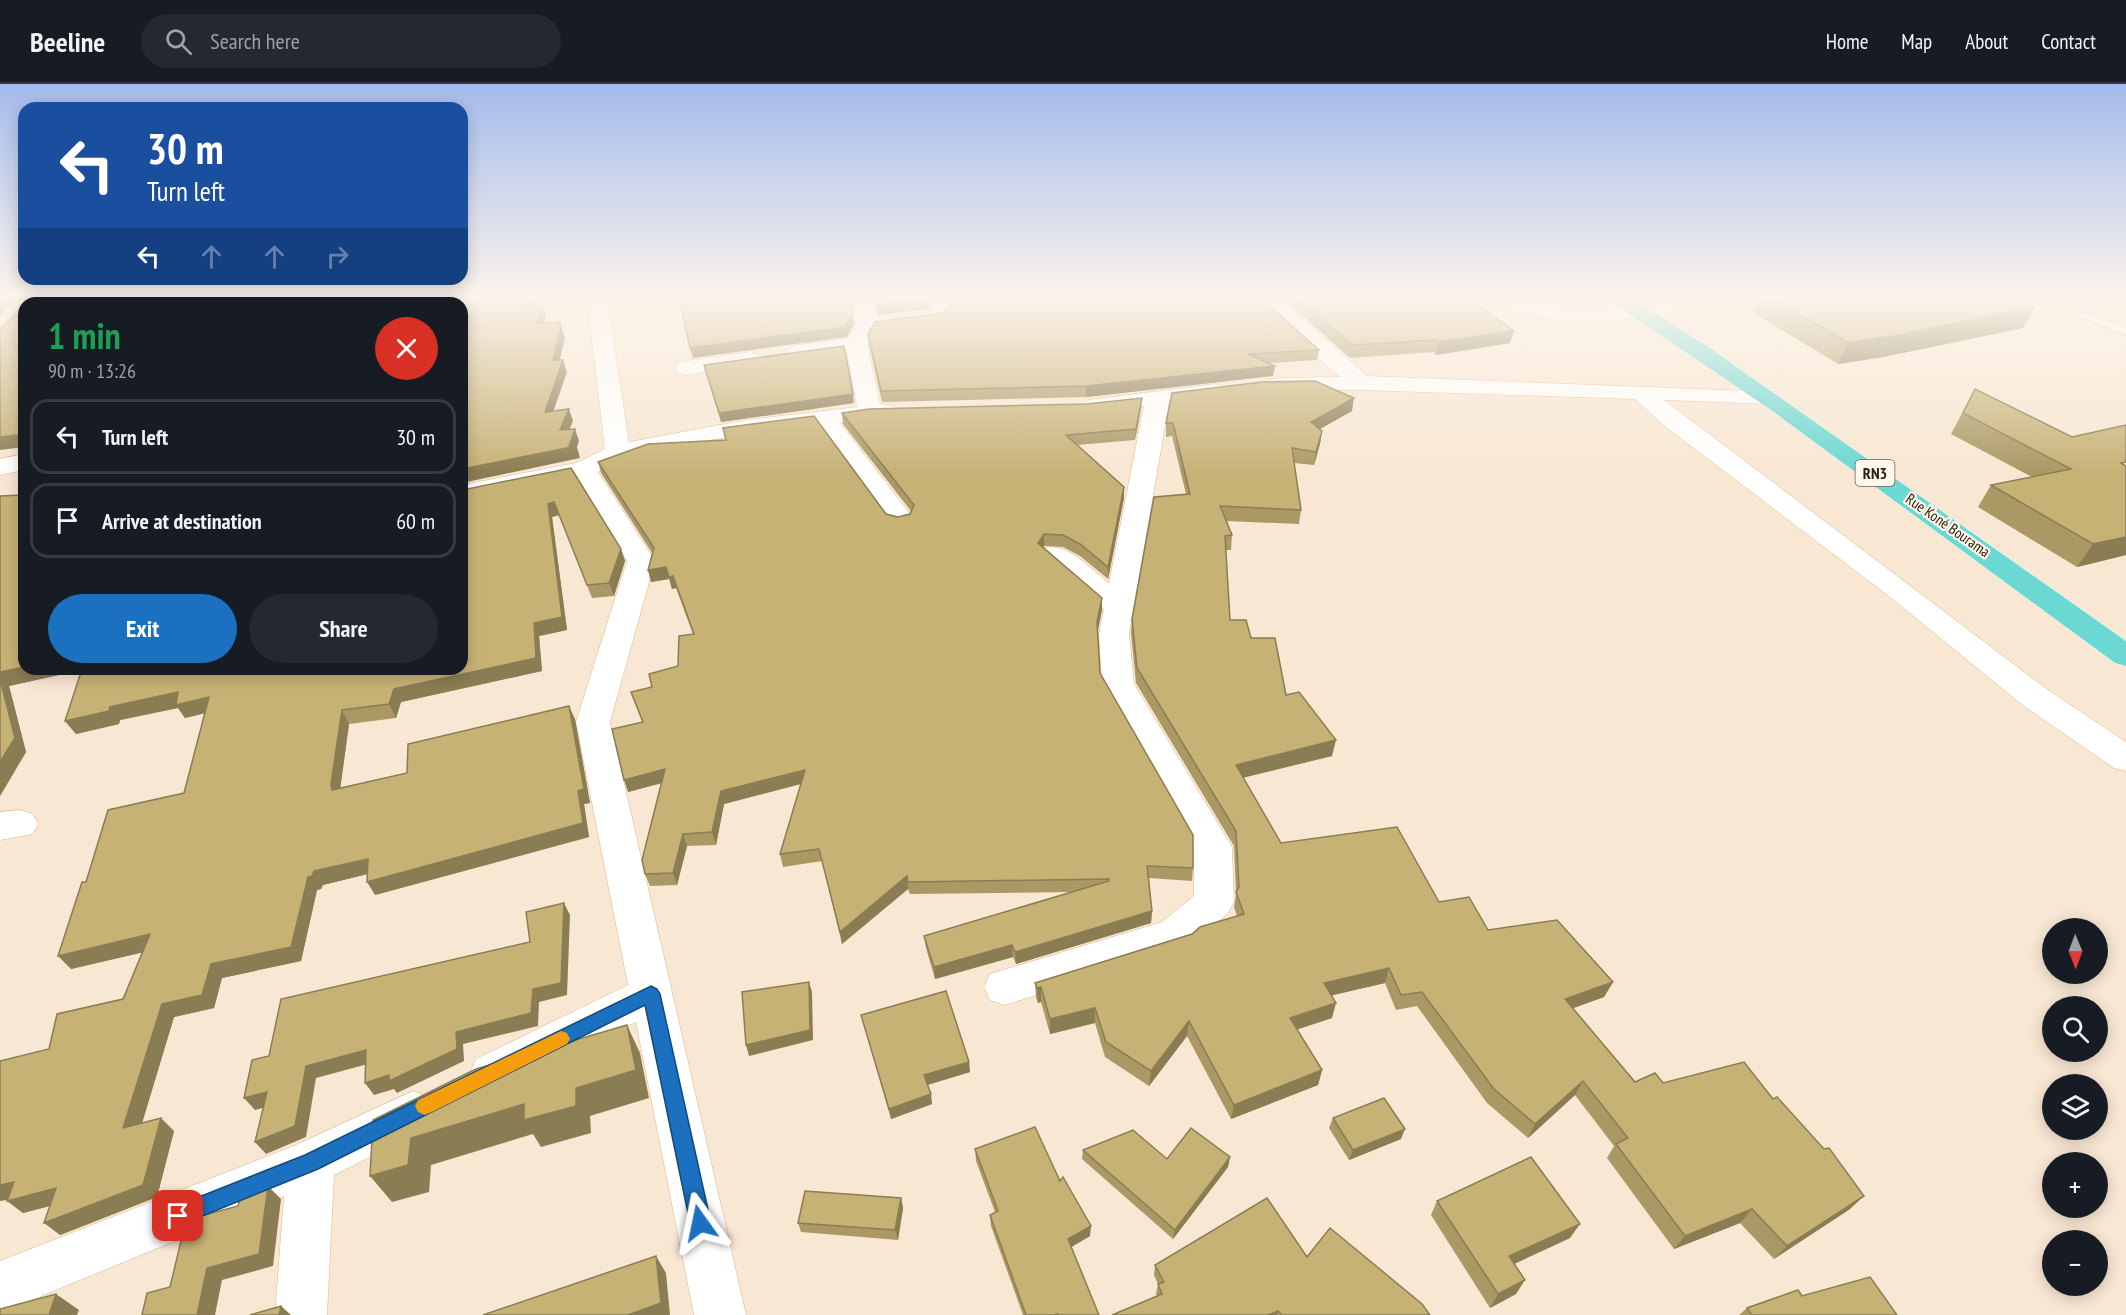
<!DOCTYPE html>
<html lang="en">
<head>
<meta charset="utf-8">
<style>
	body { margin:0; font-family:"PT Sans Narrow",sans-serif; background:#242831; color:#f1f3f6; height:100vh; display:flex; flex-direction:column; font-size:22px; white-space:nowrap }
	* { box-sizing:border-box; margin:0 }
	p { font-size:20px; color:#9ea1a6 }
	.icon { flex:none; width:33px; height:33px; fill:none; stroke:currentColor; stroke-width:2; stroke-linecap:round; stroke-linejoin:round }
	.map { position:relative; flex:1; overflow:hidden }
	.panel { position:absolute; left:18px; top:213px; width:450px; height:378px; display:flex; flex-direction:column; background:#171b24; border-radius:18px; box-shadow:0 3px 15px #0003 }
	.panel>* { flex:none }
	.banner { position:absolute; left:18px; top:18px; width:450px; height:183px; border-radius:18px; box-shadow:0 3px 15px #0003; background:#1a4fa0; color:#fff; overflow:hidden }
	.needle { width:39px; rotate:179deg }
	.fabs { position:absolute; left:2042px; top:834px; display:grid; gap:12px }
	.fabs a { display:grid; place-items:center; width:66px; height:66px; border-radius:50%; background:#171b24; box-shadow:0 3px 15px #0003; font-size:30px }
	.pin { position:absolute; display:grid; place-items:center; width:51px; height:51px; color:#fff; margin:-26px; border-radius:12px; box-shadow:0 3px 9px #0006 }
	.me { position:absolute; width:66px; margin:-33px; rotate:348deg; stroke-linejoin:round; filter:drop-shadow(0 0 4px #0008) }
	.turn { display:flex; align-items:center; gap:21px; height:126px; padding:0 30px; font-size:27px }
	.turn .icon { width:78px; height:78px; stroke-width:2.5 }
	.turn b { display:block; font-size:42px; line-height:51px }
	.lanes { display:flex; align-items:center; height:57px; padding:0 30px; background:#0003; justify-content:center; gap:30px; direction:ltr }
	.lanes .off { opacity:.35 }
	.round { display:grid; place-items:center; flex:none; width:63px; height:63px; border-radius:32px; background:#242831 }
	.head { display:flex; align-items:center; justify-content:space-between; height:102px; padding:0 30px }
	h1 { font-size:36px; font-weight:700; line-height:45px; color:#1e9e55 }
	.cta { display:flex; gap:12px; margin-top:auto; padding:12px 30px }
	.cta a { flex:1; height:69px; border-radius:36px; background:#1b71bf; color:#fff; font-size:24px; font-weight:700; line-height:69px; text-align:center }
	.cta a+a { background:#242831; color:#f1f3f6 }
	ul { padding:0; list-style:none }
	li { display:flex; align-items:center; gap:18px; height:75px; margin:0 12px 9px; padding:0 18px; border:3px solid #363941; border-radius:18px }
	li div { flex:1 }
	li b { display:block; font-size:22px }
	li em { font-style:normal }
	header { display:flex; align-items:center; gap:36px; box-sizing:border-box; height:84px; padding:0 30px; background:#171b24; border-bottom:2px solid #363941 }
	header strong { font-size:28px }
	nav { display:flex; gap:33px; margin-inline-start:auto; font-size:21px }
	.search { width:420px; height:54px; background:#242831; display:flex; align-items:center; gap:15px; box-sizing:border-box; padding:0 21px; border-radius:33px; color:#9ea1a6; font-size:22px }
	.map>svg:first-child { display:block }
</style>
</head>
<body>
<header>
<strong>Beeline</strong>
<div class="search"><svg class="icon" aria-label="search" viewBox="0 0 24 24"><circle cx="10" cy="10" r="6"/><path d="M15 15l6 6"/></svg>Search here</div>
<nav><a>Home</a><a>Map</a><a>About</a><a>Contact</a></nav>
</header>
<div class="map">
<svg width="2126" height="1231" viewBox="0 0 2126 1231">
	<rect width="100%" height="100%" fill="#f8e7d3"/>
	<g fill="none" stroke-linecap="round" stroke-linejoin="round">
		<defs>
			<path id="service" d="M2035 215H2050L2126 244V251Z"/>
			<g id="minor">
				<path d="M417 215H477L474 219 462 222V219H415Z"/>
				<path d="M587 215H607L629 358 746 336 857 323 847 268 798 275 790 273 787 268 790 263 798 261 848 255 856 240 853 215H873L878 240 867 260 880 320 894 322 898 327 894 332 840 339 913 434 909 440 899 442 889 440 817 342C750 350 658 358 598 388L655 477 610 638 746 1231H694L636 938 492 1009 476 1003 470 989 476 975 628 901 576 638 627 477 576 394 462 417V401L576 379 605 365Z"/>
				<path d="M928 215H948L953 226C951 230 948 235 944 237 935 242 900 245 891 242L887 238 891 234 930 228 932 225Z"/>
				<path d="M1260 215H1280L1367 292 1775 308 1779 313 1775 318 1767 320 1664 316 2048 606 2126 658V687L2114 684 2024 622 1885 509 1662 340 1635 315 1361 306H1270L1266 301 1270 296 1278 294 1340 293 1262 223Z"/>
				<path d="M1671 215H1715L1705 221 1639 234 1632 232 1629 228 1632 224Z"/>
				<path d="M750 268 758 270 761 275 758 280 686 291 678 289 675 284 678 279 686 277Z"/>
				<path d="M1215 300 1223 302 1227 307 1223 312 1169 319 1129 550 1134 600 1232 763 1234 818 1228 829 1189 863 1005 921 990 916 984 903 990 890 1162 838 1194 812V763L1102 600 1099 550 1104 525 1040 470 1044 464C1069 458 1090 485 1109 499L1144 322 1096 328 1088 326 1084 321 1088 316Z"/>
				<path d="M24 370V386L0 391V375Z"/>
				<path d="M20 726 33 730 38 740 33 750 0 756V728Z"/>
				<path d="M413 1007 429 1013 436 1028 429 1043 334 1091 327 1231H275L284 1112 0 1229V1177L296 1061Z"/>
			</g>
			<path id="tertiary" d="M1494 215H1524L1571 225 1639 222 1646 224 1649 228 1646 232 1639 234C1610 237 1512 241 1494 215Z"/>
			<path id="trunk" d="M1607 215H1632L1707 262 2126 557V582L2115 579 1771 326Z"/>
		</defs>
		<use href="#service" stroke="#e0b584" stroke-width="2"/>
		<use href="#minor" stroke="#e0b584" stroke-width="1"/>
		<use href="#tertiary" stroke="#e0b584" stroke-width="1"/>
		<use href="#trunk" stroke="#fff" stroke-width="1"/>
		<use href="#service" fill="#fff" fill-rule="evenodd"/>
		<use href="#minor" fill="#fff" fill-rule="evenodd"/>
		<use href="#tertiary" fill="#fff" fill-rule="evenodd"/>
		<use href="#trunk" fill="#6cd8d3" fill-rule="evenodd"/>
	</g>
	<g fill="#ab9965">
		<path d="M951 215H1262L1319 266 1317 276 1268 279 1273 292 1086 313 882 318 869 260 868 250 943 229 952 220Z"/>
		<path d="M1284 215H1469L1510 259 1436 271 1434 268 1350 274Z"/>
		<path d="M1757 215H2016L2023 244 1883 273 1838 280 1752 228Z"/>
		<path d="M704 281 854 319 721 338Z"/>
		<path d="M1975 305 2072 353 2126 471 2077 483 1978 423 1991 401 2032 393 1951 350Z"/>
		<path d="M1141 325 1135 356 1077 361 1124 414 1108 495 1080 472 1063 463 1044 462 1043 463 1102 514V526L1098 546 1100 589 1193 784 1192 797 1149 794 1152 827 1151 839 1016 880 1013 873 935 895 926 864 924 852 1073 808 910 810 908 805 842 860 822 777 783 783 780 770 801 700 724 720 716 761 687 762 677 801 650 802 645 790 662 699 628 708 642 638 631 608 652 603 678 582 693 550 676 504 672 505 669 495 651 498 648 486 652 469 601 389 598 378 725 356 886 430 898 433 910 430 911 427 843 340 842 329Z"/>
		<path d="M1352 327 1320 345 1322 347 1320 360 1314 381 1294 379 1301 426 1299 440 1226 437 1232 451 1231 466H1226L1230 536 1251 554 1286 611 1332 672 1243 693 1281 759 1439 818 1488 846 1613 898 1604 913 1573 924 1635 998 1663 999 1850 1125 1774 1175 1740 1139 1674 1165 1607 1074 1614 1062 1575 1011 1528 1054 1487 1019 1417 922 1396 926 1385 899 1332 911V934L1297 945 1322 986 1318 1001 1231 1035 1187 952 1149 1002 1105 973 1095 939 1050 950 1041 918 1038 919 1036 914 1035 899 1192 850 1237 832 1234 823 1236 810 1234 762 1136 599 1131 550 1132 535 1186 410 1172 352 1166 353V339Z"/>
		<path d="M571 384 621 465 625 477 614 512 592 514 559 431 552 433 567 546 539 552 542 587 401 618 396 634 349 640 340 704 407 689 575 635 590 719 584 720 589 753 375 811 367 790 323 801 321 805 317 806 301 877 222 894 214 924 174 933 142 1039 174 1047 157 1113 60 1151 50 1122 23 1129 7 1116 0 1117 49 965 123 915 143 868 71 885 86 798 184 709 205 629 185 634 178 624 120 636 119 640 76 650 65 637 81 586 9 602 26 668 0 712V412L24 585H462Z"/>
		<path d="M861 931 969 978 970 988 928 1001 932 1020 891 1035 864 941Z"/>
		<path d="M1333 1034 1401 1055 1349 1076 1329 1044Z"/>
		<path d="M975 1065 1060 1097 1090 1152 1071 1163 1099 1231H1023L991 1142 990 1131 995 1128 976 1077Z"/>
		<path d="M1083 1066 1167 1075 1230 1073 1228 1083 1173 1155 1082 1075Z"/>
		<path d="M901 1114 903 1124 898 1156 801 1148 798 1139Z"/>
		<path d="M1437 1117 1570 1154 1514 1180 1516 1210 1490 1224 1431 1131Z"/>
		<path d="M1307 1173 1430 1231H1112L1157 1212 1156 1210 1158 1200 1154 1191 1155 1181Z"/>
		<path d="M1802 1212 1897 1231H1739L1747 1224Z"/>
	</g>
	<g fill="#8b7d53">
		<path d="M0 215H19L15 216 0 232Z"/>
		<path d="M347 215H368L358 217 356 219H345Z"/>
		<path d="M529 215H537L530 234 526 223Z"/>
		<path d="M928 215 929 225 878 231 877 221Z"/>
		<path d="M543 222 546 233 540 251 536 240Z"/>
		<path d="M2035 223 2023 244 1883 273 1838 280 1848 259Z"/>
		<path d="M852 230 854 240 847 253 693 274 690 264Z"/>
		<path d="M560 238 565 254 557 288 553 276Z"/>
		<path d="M1514 247 1510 259 1436 271 1439 258Z"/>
		<path d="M563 276 567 288 549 340 545 328Z"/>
		<path d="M1275 282 1273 292 1086 313V302Z"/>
		<path d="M853 310 854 319 721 338 719 329Z"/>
		<path d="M1142 314 1141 325 1135 356 1136 345Z"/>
		<path d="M1354 314 1352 327 1309 351 1311 338Z"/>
		<path d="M569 325 573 337 564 358 560 346Z"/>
		<path d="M575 345 579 357 577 363 580 374 462 399V385L569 363Z"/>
		<path d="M1322 347 1320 360 1314 381 1316 368Z"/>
		<path d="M24 350V363L0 366V353Z"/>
		<path d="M1124 403V414L1108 495V483Z"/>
		<path d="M554 418 559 431 552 433 567 546 539 552 542 587 401 618 396 634 389 620 394 605 534 539 548 420Z"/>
		<path d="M1044 450V462L1038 470V459Z"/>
		<path d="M2126 453V471L2077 483 2093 460Z"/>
		<path d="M621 465 625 477 614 512 609 499Z"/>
		<path d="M666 483 669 495 651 498 648 486Z"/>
		<path d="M673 492 676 504 672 505 669 493Z"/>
		<path d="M1102 514V526L1097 550V538Z"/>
		<path d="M24 583V585H86L9 602 26 668 0 712V588Z"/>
		<path d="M178 608 209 613 218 626 185 634 178 624 120 636 119 640 76 650 65 637 110 623Z"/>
		<path d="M569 622 575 635 590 719 584 720 589 753 375 811 367 798 578 707Z"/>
		<path d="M342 626 349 640 339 714 332 706 331 700Z"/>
		<path d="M1336 656 1332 672 1234 696 1236 681Z"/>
		<path d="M665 685 669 697 628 708 624 696Z"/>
		<path d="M805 686 808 698 724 720 716 761 712 748 721 707Z"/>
		<path d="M683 750 687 762 677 801 673 789Z"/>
		<path d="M368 775 376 788 323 801 321 805 317 806 301 877 222 894 214 924 174 933 137 1056 123 1044 162 920 211 880 314 787Z"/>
		<path d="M907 792 908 805 842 860 840 848Z"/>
		<path d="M564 819 570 831 567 911 539 918 538 942 463 960 464 977 397 1009 394 1005 374 1011 365 999 389 991 456 948 533 905Z"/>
		<path d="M1152 827 1151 839 1016 880 1015 868Z"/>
		<path d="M150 850 162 864 71 885 58 872Z"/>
		<path d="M1012 861 1013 873 935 895 934 883Z"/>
		<path d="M1389 884 1385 899 1321 914 1324 899Z"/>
		<path d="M809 898 812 908 813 956 749 972 746 961Z"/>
		<path d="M1613 898 1604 913 1557 930 1565 915Z"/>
		<path d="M1041 903V918L1038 919 1037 904Z"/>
		<path d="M1336 919 1332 934 1287 949 1290 934Z"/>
		<path d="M1095 924V939L1050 950V935Z"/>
		<path d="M1189 937 1187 952 1149 1002 1151 987Z"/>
		<path d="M627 941 640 969 649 1014 590 1032 591 1049 541 1063 533 1050 431 1081 429 1108 392 1118 370 1092 411 1054 576 1004Z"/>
		<path d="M366 966 375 978 316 994 306 1053 266 1070 255 1058 306 982Z"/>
		<path d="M969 978 970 988 926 1001 924 991Z"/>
		<path d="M1322 986 1318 1001 1231 1035 1234 1021Z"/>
		<path d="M1583 997 1575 1011 1528 1054 1535 1040Z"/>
		<path d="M267 1008 278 1020 255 1026 244 1014Z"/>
		<path d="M931 1010 932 1020 891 1035 889 1025Z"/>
		<path d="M161 1034 174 1047 157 1113 60 1151 44 1139Z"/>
		<path d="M1405 1045 1401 1055 1349 1076 1353 1066Z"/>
		<path d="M1230 1073 1228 1083 1173 1155 1175 1146Z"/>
		<path d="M14 1098 30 1110 0 1117V1101Z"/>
		<path d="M268 1102 281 1115 273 1182 222 1196 215 1231H197L207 1184Z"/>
		<path d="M56 1104 72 1116 23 1129 7 1117Z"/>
		<path d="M1864 1112 1850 1125 1774 1175 1787 1162Z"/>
		<path d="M901 1114 903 1124 898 1156 895 1146Z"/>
		<path d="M1752 1125 1740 1139 1674 1165 1685 1152Z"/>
		<path d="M1580 1140 1570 1154 1501 1186 1509 1172Z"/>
		<path d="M1091 1142 1090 1152 1068 1165V1155Z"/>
		<path d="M656 1172 666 1189 670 1231H628Z"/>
		<path d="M1525 1196 1516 1210 1490 1224 1498 1210Z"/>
		<path d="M56 1210 79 1226 77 1231H49Z"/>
		<path d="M281 1222 291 1231H279Z"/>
		<path d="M1278 1227 1277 1231H1268Z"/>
	</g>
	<g fill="#c7b276" stroke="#8b7d53" stroke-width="1.5">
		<path d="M19 215H347L345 219H252L251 218 250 219H24V350L0 353V244L3 243 19 225Z"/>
		<path d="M477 215H529L526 223 543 222 536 240 560 238 558 243H561L553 276H563L545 328 569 325 560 346 575 345 569 363 577 362 462 385V231Z"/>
		<path d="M679 215H851L852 230 845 243 690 264Z"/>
		<path d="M876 215H925L877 221Z"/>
		<path d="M953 215H1262L1319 266 1248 270 1275 282 1086 302 881 307 868 250 875 238 943 229 954 218Z"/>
		<path d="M1299 215H1469L1514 247 1439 258 1437 256 1352 261Z"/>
		<path d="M1773 215H2016L2035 223 1893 252 1848 259Z"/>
		<path d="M844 262 853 310 719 329 704 281Z"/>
		<path d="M1315 297 1354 314 1311 338 1322 347 1316 368 1292 364 1301 426 1220 422 1232 451 1225 452 1230 536H1246L1251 554H1275L1286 611 1299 608 1336 656 1236 681 1281 759 1397 743 1439 818 1469 813 1488 846 1557 836 1613 898 1565 915 1635 998 1655 989 1663 999 1744 978 1773 1015 1777 1013 1824 1065 1829 1064 1864 1112 1787 1162 1752 1125 1685 1152 1616 1060 1628 1054 1583 997 1535 1040 1494 1005 1422 908 1401 911 1389 884 1324 899 1336 919 1290 934 1322 986 1234 1021 1189 937 1151 987 1106 958 1095 924 1050 935 1041 903 1037 904 1035 899 1192 850 1200 843 1244 830 1236 808 1239 803 1236 747 1137 584 1132 535 1154 413 1190 410 1173 339H1166L1172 309 1262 298Z"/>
		<path d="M1975 305 2072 353 2126 341V378L2121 379 2126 382V453L2093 460 1991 401 2071 385 1963 329Z"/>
		<path d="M1142 314 1136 345 1066 351 1124 403 1108 483 1080 460 1063 451 1044 450 1038 459 1102 514 1097 538 1100 589 1193 751V784L1147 782 1152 827 1015 868 1012 861 934 883 924 852 1109 797V795L908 798 907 792 840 848 819 765 780 770 805 686 721 707 712 748 683 750 673 789 645 790 642 776 665 685 624 696 612 645 643 638 631 608 652 603 649 590 678 582 679 552 694 550 673 492 669 493 666 483 648 486 654 464 598 378 648 360 726 356 723 344 814 332 886 430 898 433 910 430 914 421 842 329 869 325 1086 320Z"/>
		<path d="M571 384 621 465 609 499 587 501 554 418 548 420 562 533 534 539 536 574 394 605 389 620 342 626 331 700 332 706 407 689 408 660 569 622 584 705 578 707 583 739 367 798 368 775 314 787 312 792 308 793 291 863 211 880 202 911 162 920 123 1044 161 1034 143 1101 44 1139 56 1104 7 1117 14 1098 0 1101V977L49 965 57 930 123 915 150 850 58 872 82 798H86L108 726 184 709 209 613 176 621 178 608 110 623 109 627 65 637 82 585H462V406Z"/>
		<path d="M24 403V583L0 588V412L22 411Z"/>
		<path d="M0 595 15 654 0 678Z"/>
		<path d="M564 819 561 899 533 905 531 929 456 948 457 965 389 997V991L365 999 366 966 306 982 295 1042 255 1058 267 1008 244 1014 252 976 269 972 281 915 530 858 526 828Z"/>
		<path d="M809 898 810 946 746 961 742 908Z"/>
		<path d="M946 907 969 978 924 991 931 1010 889 1025 861 931Z"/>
		<path d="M627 941 636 986 576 1004V1022L524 1036V1020L411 1054 408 1081 370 1092 373 1036 476 985Z"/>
		<path d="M1384 1014 1405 1045 1353 1066 1333 1034Z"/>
		<path d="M1035 1043 1060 1097 1063 1093 1091 1142 1068 1155 1099 1231H1058V1230L1054 1231H1026L990 1131 998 1127 975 1065Z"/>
		<path d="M1191 1044 1230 1073 1175 1146 1083 1066 1133 1046 1167 1075Z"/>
		<path d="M1531 1073 1580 1140 1509 1172 1525 1196 1498 1210 1437 1117Z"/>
		<path d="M268 1102 259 1170 207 1184 197 1231H142L147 1209 170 1203 186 1136 238 1122 240 1114Z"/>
		<path d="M805 1107 901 1114 895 1146 798 1139Z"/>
		<path d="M1267 1114 1307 1173 1330 1144 1422 1220 1430 1231H1282L1278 1227 1268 1231H1112L1162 1210 1158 1200 1164 1198 1155 1181Z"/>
		<path d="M656 1172 661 1219 628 1231H483Z"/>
		<path d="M1870 1193 1897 1231H1752L1747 1224 1798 1206 1802 1212Z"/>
		<path d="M56 1210 49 1231H0V1225Z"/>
		<path d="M281 1222 279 1231H250Z"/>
	</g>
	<linearGradient id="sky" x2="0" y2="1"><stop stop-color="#a4bbec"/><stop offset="0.55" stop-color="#fcf4eb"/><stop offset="1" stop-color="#fcf4eb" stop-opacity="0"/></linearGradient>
	<rect width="2126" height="388" fill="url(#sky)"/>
	<path fill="#1b71bf" stroke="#12497c" stroke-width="1.5" d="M651 902 657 905 660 910 711 1139 708 1146 700 1149 693 1146 690 1139 645 921 318 1085 178 1142 171 1139 168 1132 171 1124 305 1071Z"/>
	<path fill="#f59e0b" d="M561 947 567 949 570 955 567 960 432 1028 425 1031 418 1028 415 1022 418 1016Z"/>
	<g text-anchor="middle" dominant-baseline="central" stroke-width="4.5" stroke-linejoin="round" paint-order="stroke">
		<g font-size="15" fill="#30200b" stroke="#fff6ec">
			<text transform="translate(1948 441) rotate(35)">Rue Koné Bourama</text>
		</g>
		<rect fill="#fff6ec" stroke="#6e604e" stroke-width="1.5" x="1855.5" y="376" width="39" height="26" rx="4.5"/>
		<g font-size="16" font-weight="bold" fill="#30200b">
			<text x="1875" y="389">RN3</text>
		</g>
	</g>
</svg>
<div class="fabs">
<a><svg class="needle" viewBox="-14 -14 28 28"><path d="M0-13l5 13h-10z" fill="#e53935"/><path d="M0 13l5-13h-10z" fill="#9ea1a6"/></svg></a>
<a><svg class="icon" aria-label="search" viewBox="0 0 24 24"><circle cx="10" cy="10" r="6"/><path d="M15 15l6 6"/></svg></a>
<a><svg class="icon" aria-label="layers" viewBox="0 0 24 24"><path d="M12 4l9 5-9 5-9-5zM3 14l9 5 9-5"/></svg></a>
<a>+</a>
<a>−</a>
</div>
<div class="pin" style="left:178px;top:1132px;background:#d93025"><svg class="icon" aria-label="arrive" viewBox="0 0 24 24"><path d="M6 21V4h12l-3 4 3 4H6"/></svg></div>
<svg class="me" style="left:700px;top:1139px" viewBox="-20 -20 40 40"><path d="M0-17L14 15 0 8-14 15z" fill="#1b71bf" stroke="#fff" stroke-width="4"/></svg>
<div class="banner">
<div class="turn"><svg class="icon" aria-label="left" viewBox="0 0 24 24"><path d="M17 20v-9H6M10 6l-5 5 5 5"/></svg><div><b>30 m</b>Turn left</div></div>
<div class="lanes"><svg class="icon" aria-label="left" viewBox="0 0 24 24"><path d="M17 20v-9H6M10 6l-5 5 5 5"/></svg><svg class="icon off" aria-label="ahead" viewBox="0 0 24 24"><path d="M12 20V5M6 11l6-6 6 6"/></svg><svg class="icon off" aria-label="ahead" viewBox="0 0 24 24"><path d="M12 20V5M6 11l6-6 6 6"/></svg><svg class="icon off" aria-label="right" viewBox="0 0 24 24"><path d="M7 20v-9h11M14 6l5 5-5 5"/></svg></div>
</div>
<section class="panel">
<div class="head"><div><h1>1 min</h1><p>90 m · 13:26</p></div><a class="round" style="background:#d93025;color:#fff"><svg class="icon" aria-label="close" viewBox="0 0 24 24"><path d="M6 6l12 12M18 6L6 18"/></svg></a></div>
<ul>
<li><svg class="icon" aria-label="left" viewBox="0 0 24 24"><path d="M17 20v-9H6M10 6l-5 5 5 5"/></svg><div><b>Turn left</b></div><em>30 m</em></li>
<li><svg class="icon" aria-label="arrive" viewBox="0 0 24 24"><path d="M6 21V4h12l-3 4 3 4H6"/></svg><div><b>Arrive at destination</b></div><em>60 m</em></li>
</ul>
<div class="cta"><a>Exit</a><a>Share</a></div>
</section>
</div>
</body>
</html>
